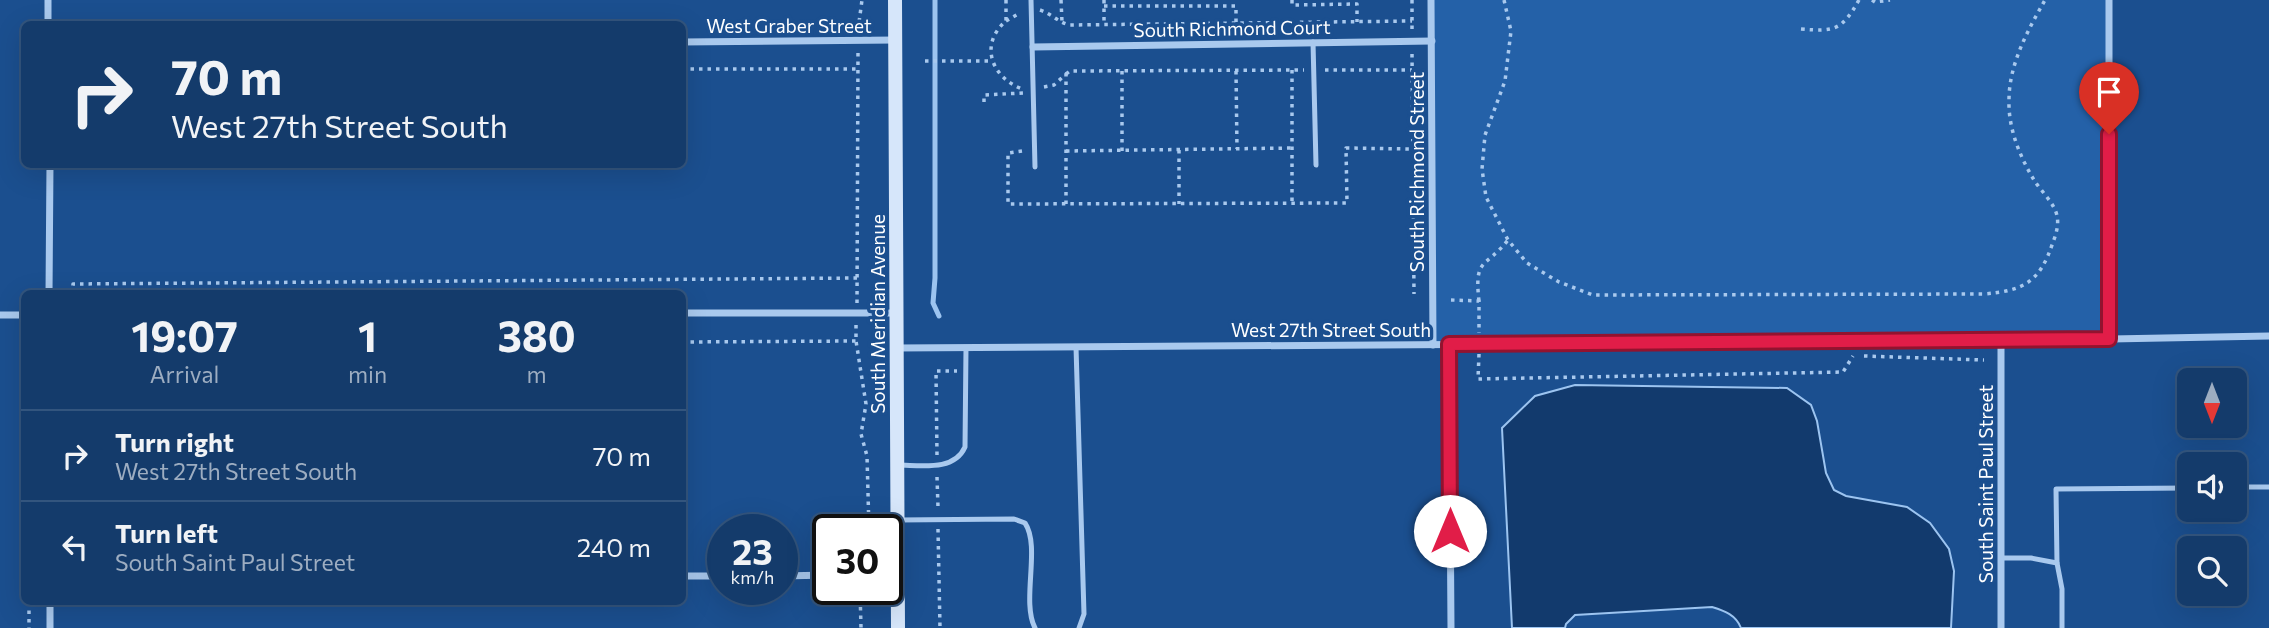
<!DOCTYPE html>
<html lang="en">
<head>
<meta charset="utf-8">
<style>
	body { margin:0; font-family:Commissioner,sans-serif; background:#1d4271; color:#f1f3f6; height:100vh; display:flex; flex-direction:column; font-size:26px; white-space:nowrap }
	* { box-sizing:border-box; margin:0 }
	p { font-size:23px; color:#9dadc1 }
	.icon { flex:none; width:38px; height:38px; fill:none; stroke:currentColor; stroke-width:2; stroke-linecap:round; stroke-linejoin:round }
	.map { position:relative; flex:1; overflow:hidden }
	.drawer { position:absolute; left:21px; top:290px; width:665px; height:315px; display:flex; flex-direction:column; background:#143b6b; border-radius:10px; box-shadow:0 7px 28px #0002,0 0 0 2px #33557e }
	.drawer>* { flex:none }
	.top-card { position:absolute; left:21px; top:21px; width:665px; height:147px; border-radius:10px; box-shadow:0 7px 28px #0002,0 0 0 2px #33557e; background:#143b6b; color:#f1f3f6; overflow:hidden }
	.needle { width:46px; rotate:180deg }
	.controls { position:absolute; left:2177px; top:368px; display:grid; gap:14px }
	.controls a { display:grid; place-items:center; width:70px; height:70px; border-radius:10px; background:#143b6b; box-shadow:0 7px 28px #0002,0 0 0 2px #33557e; font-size:35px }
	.speed { position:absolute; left:707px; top:514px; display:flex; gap:14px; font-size:35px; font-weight:700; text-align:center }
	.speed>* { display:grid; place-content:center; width:91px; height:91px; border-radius:50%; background:#143b6b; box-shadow:0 7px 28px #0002,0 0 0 2px #33557e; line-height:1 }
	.speed small { font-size:18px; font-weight:400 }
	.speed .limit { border:4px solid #111; border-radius:10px; background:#fff; color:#111 }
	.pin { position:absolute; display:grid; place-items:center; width:60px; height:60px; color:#fff; margin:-72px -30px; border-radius:50% 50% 50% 0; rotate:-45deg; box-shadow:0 0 7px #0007 }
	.pin .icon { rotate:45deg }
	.me { position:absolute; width:77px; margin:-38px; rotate:0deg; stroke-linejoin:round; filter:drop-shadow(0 0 5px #0008) }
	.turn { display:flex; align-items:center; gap:24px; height:147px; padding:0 35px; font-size:32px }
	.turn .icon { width:91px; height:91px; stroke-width:2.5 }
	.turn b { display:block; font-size:49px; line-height:60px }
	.eta { display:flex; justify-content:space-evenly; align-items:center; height:119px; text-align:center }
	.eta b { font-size:42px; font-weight:700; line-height:49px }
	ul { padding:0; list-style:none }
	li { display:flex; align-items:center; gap:21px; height:91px; padding:0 35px; border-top:2px solid #33557e }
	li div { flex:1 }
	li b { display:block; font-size:26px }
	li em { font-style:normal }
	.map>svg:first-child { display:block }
</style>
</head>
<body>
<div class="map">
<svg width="2269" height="628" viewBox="0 0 2269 628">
	<rect width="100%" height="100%" fill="#1b4f8f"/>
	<path fill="#2461a8" d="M1431 0H2109V339L1433 345Z"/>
	<path fill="#123a6d" stroke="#9cc4f0" stroke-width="2" d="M1575 385 1787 388 1811 405 1817 421 1826 473 1834 490 1846 496 1907 507 1930 523 1949 549 1954 571 1951 628H1741C1736 615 1725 611 1712 607L1575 615 1566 624 1565 628H1512L1502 428 1535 396Z"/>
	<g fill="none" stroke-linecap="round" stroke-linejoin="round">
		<path stroke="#9cc4f0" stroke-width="5" d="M935 0V278L933 303 939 316"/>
		<g stroke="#a9c9ee" stroke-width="3.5" stroke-dasharray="3.5 5" stroke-linecap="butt">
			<path d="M1006 0V21C979 44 991 77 1022 89"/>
			<path d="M1061 0 1062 22"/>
			<path d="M1104 0V24"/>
			<path d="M1292 0V5L1357 4V22"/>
			<path d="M1412 0V29"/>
			<path d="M1504 0 1511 31 1505 81 1485 135 1482 169 1486 197 1508 240 1527 263 1559 282 1593 295 1983 294C2024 291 2040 282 2053 242 2056 235 2059 224 2057 216 2055 204 2041 191 2034 180 2020 157 2008 128 2009 100 2009 64 2028 30 2045 0"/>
			<path d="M1872 0 1875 2 1890 0"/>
			<path d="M1104 6H1236V23"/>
			<path d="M1040 10C1052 14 1059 23 1070 25L1412 21"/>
			<path d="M1006 21 1020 13"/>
			<path d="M1801 29C1835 32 1842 30 1859 0"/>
			<path d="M858 30 862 0"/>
			<path d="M1412 54 1414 294"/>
			<path d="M925 61H992"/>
			<path d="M682 69H858"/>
			<path d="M1292 70V204"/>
			<path d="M1325 70H1412"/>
			<path d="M1122 71V151"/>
			<path d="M1236 71 1237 149"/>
			<path d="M1066 74 1070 71 1304 70"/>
			<path d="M1044 87 1054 85 1066 74V204"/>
			<path d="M984 102V95L1023 93"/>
			<path d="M1179 150V204"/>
			<path d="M1022 151 1008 153V204L1347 203 1346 148 1413 149"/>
			<path d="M1066 151 1292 148"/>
			<path d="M73 294V284L858 278"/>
			<path d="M1451 300 1479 301V333"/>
			<path d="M1479 301C1474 257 1485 269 1508 240"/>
			<path d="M857 303 858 52"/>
			<path d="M856 325V341L866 404 861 434 867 456 869 530"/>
			<path d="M682 342 856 341"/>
			<path d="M1479 354 1478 379 1843 372 1853 356"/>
			<path d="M1864 356 1984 360"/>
			<path d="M937 455 936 371H957"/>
			<path d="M937 477 938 507"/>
			<path d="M938 529 940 628"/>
			<path d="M860 590 861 628"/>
			<path d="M29 602V628"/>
		</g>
		<g stroke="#a9c9ee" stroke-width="5">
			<path d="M1031 0 1035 167"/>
			<path d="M1313 42 1316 165"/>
			<path d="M1076 347 1084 614 1079 628"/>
			<path d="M897 465C920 465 954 472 965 447L966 348"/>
			<path d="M2235 487H2269"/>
			<path d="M898 520 1014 519 1025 523C1041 547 1021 601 1035 628"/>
			<path d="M2001 558H2031L2057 563 2062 589V628"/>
			<path d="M2057 563 2056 489 2189 488"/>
		</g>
		<g stroke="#a9c9ee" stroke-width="7">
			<path d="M48 0V24"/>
			<path d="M1431 0 1433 345"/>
			<path d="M2109 0V339"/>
			<path d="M682 42 895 40"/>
			<path d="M1033 47 1432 41"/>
			<path d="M49 294 50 164"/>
			<path d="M682 313H896"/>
			<path d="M0 315H24"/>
			<path d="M2001 341V628"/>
			<path d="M1449 344 1451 628"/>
			<path d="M897 348 2001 341 2269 336"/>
			<path d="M682 576H723"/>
			<path d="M782 576 828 575"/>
			<path d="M50 602V628"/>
		</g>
		<path stroke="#d6e6fa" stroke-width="14" d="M895 0 898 628"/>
	</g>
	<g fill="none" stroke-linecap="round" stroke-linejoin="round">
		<defs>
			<path id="route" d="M1450 531 1449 344 2109 339V134"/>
		</defs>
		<use href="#route" stroke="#92132f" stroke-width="18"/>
		<use href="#route" stroke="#e11d48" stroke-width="12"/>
	</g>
	<g text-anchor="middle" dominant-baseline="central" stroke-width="7" stroke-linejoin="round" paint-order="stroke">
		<g font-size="19" fill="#fff" stroke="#1b4f8f">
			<text x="789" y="25">West Graber Street</text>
			<text transform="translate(1232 28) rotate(-1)">South Richmond Court</text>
			<text transform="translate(1416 172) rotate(-90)">South Richmond Street</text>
			<text transform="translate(877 314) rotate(-90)">South Meridian Avenue</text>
			<text x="1331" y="329">West 27th Street South</text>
			<text transform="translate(1985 484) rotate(-90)">South Saint Paul Street</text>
		</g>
	</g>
</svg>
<div class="controls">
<a><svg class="needle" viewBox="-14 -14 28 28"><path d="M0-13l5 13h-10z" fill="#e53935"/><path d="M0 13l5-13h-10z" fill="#9dadc1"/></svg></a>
<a><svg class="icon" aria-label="sound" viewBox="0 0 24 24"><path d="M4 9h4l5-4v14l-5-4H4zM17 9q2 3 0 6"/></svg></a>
<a><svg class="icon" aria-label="search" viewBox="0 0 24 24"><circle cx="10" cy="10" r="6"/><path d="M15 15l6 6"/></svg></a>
</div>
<div class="speed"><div>23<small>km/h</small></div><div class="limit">30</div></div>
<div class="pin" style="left:2109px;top:134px;background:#d93025"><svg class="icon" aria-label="arrive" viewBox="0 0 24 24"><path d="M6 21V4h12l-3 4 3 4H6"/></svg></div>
<svg class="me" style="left:1450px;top:531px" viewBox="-20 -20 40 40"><circle r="19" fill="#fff"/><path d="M0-13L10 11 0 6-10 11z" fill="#e11d48"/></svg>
<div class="top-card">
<div class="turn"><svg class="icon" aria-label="right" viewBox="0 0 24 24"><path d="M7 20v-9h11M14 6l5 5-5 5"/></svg><div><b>70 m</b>West 27th Street South</div></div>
</div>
<section class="drawer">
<div class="eta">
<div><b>19:07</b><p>Arrival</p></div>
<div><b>1</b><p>min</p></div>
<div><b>380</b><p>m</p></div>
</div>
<ul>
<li><svg class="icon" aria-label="right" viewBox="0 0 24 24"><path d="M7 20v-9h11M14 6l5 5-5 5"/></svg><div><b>Turn right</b><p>West 27th Street South</p></div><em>70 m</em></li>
<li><svg class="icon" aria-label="left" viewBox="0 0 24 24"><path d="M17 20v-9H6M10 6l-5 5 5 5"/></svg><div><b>Turn left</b><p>South Saint Paul Street</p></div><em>240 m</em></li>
</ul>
</section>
</div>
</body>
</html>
